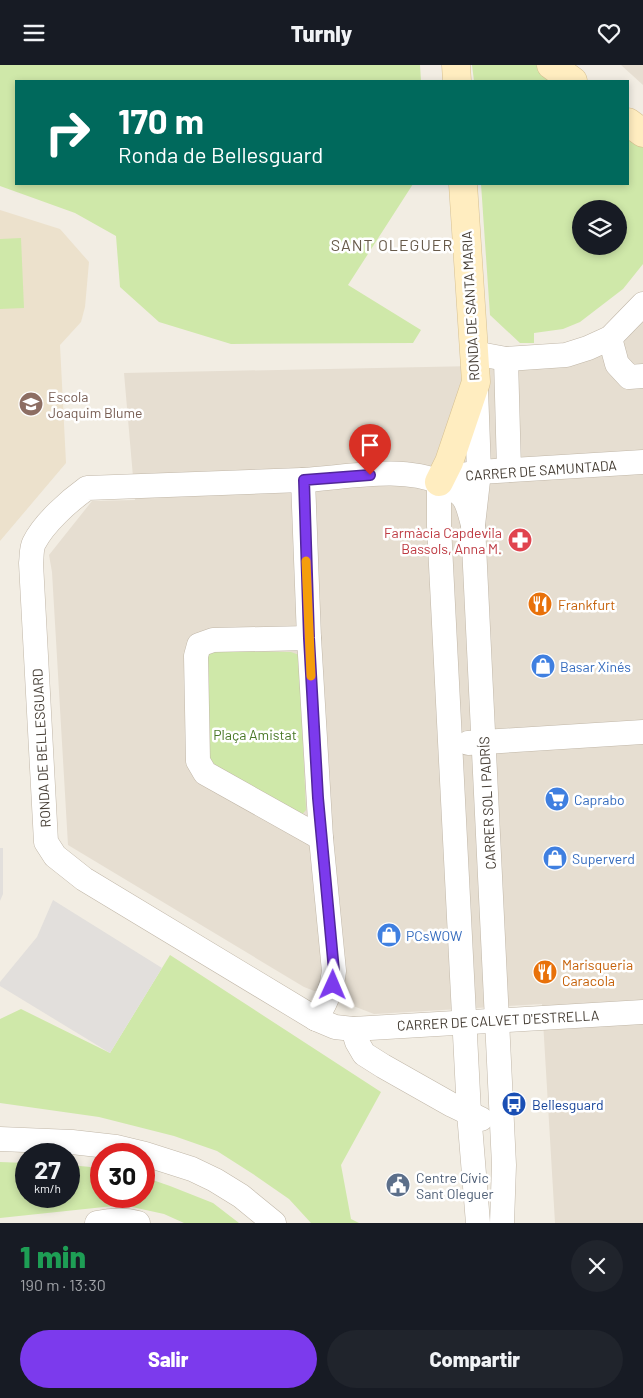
<!DOCTYPE html>
<html lang="es">
<head>
<meta charset="utf-8">
<style>
	body { margin:0; font-family:Barlow,sans-serif; background:#20242c; color:#f1f3f6; height:100vh; display:flex; flex-direction:column; font-size:19px; white-space:nowrap }
	* { box-sizing:border-box; margin:0 }
	p { font-size:16px; color:#9ea1a6 }
	.icon { flex:none; width:28px; height:28px; fill:none; stroke:currentColor; stroke-width:2; stroke-linecap:round; stroke-linejoin:round }
	.map { position:relative; height:1158px; overflow:hidden }
	.side { display:flex; flex-direction:column; background:#171b24; flex:1 }
	.side>* { flex:none }
	.banner { position:absolute; left:15px; top:15px; width:614px; height:105px; border-radius:0px; box-shadow:0 2px 8px #0003; background:#00695c; color:#fff; overflow:hidden }
	.fabs { position:absolute; left:572px; top:135px; display:grid; gap:10px }
	.fabs a { display:grid; place-items:center; width:55px; height:55px; border-radius:50%; background:#171b24; box-shadow:0 2px 8px #0003; font-size:25px }
	.speed { position:absolute; left:15px; top:1078px; display:flex; gap:10px; font-size:25px; font-weight:700; text-align:center }
	.speed>* { display:grid; place-content:center; width:65px; height:65px; border-radius:50%; background:#171b24; box-shadow:0 2px 8px #0003; line-height:1 }
	.speed small { font-size:12px; font-weight:400 }
	.speed .limit { border:8px solid #d22; background:#fff; color:#111 }
	.pin { position:absolute; display:grid; place-items:center; width:42px; height:42px; color:#fff; margin:-51px -21px; border-radius:50% 50% 50% 0; rotate:-45deg; box-shadow:0 0 5px #0007 }
	.pin .icon { rotate:45deg }
	.me { position:absolute; width:55px; margin:-28px; rotate:1deg; stroke-linejoin:round; filter:drop-shadow(0 0 4px #0008) }
	.turn { display:flex; align-items:center; gap:18px; height:105px; padding:0 20px; font-size:22px }
	.turn .icon { width:65px; height:65px; stroke-width:2.5 }
	.turn b { display:block; font-size:35px; line-height:42px }
	.round { display:grid; place-items:center; flex:none; width:52px; height:52px; border-radius:26px; background:#20242c }
	.headline { display:flex; align-items:center; justify-content:space-between; height:85px; padding:0 20px }
	h1 { font-size:30px; font-weight:800; line-height:38px; color:#1e9e55 }
	.cta { display:flex; gap:10px; margin-top:auto; padding:10px 20px }
	.cta a { flex:1; height:58px; border-radius:30px; background:#7c3aed; color:#fff; font-size:20px; font-weight:800; line-height:58px; text-align:center }
	.cta a+a { background:#20242c; color:#f1f3f6 }
	header { display:flex; justify-content:space-between; align-items:center; height:65px; padding:0 20px; background:#171b24; font-size:22px; font-weight:800 }
	.map>svg:first-child { display:block }
</style>
</head>
<body>
<header><svg class="icon" aria-label="menu" viewBox="0 0 24 24"><path d="M4 6h16M4 12h16M4 18h16"/></svg>Turnly<svg class="icon" aria-label="heart" viewBox="0 0 24 24"><path d="M12 20l-8-8c-3-5 5-10 8-4 3-6 11-1 8 4z"/></svg></header>
<div class="map">
<svg width="643" height="1158" viewBox="0 0 643 1158">
	<rect width="100%" height="100%" fill="#f2ede3"/>
	<g fill="#e6ded1">
		<path d="M621 0H643V20Z"/>
		<path d="M643 239V1158H555L542 939 374 949 304 922 68 780 52 507 49 490 92 436 135 435 124 308 475 301 566 290Z"/>
	</g>
	<path fill="#ece1cc" d="M0 145 60 164 89 197 85 242 81 257 60 280 66 398 0 476Z"/>
	<g fill="#cfe8a9" fill-rule="evenodd">
		<path d="M0 0H420L421 16H16V119H413L348 220 421 265 413 278 231 279 159 257 120 222 116 171 75 148 0 121Z"/>
		<path d="M472 0H536L558 16H474Z"/>
		<path d="M628 67 643 79V199L623 224 580 257 563 264 534 268V278H520L490 250 481 119H628ZM581 144H619V181H581Z"/>
		<path d="M21 173 24 243 0 244V174Z"/>
		<path d="M205 586 291 587 299 590 306 745 299 753 208 703Z"/>
		<path d="M170 890 381 1027 341 1100 351 1154 359 1158H311L289 1134 253 1109 217 1086 174 1071 99 1052 0 1038V954L21 944 110 988Z"/>
		<path d="M0 1097 26 1098V1131H69V1100L101 1103V1131H144V1112L170 1121 213 1138 239 1158H184L164 1149 123 1140 0 1153Z"/>
	</g>
	<g fill="#e2dfdc">
		<path d="M0 783H3V829L0 836Z"/>
		<path d="M53 835 162 903 110 988 0 921V917L37 872Z"/>
	</g>
	<g fill="none" stroke-linecap="round" stroke-linejoin="round">
		<defs>
			<g id="street">
				<path d="M610 273 617 299 629 312 643 311"/>
				<path d="M474 288 506 294 566 290 588 283 610 273 643 239"/>
				<path d="M506 294 509 405"/>
				<path d="M476 324 479 407 473 460 504 1100 502 1158"/>
				<path d="M303 415 309 573 321 773 334 906C332 925 325 939 316 954"/>
				<path d="M439 417V461L469 1048 478 1158"/>
				<path d="M439 417 451 412 479 407 643 397"/>
				<path d="M473 460C466 434 467 430 441 418 403 400 344 413 302 415 231 418 159 420 87 423 69 436 44 458 34 478 31 484 32 492 31 498L46 777 55 791 84 814 316 954 335 962 353 964 643 947"/>
				<path d="M309 573 213 575 199 580 196 591 198 696 205 708 321 773"/>
				<path d="M468 678 643 667"/>
				<path d="M353 964 357 977 364 989 383 1001 452 1040 481 1054"/>
				<path d="M0 1074 72 1077 116 1082 145 1089 192 1104 215 1115 241 1131 274 1158"/>
				<path d="M97 1158C111 1155 124 1154 138 1158"/>
			</g>
			<g id="secondary">
				<path d="M456 0 457 16"/>
				<path d="M551 0 573 16"/>
				<path d="M628 57 643 68"/>
				<path d="M439 417 449 397 476 317 463 119"/>
			</g>
		</defs>
		<use href="#street" stroke="#c1b7a8" stroke-width="25"/>
		<use href="#secondary" stroke="#d7c192" stroke-width="29"/>
		<use href="#street" stroke="#fff" stroke-width="24"/>
		<use href="#secondary" stroke="#ffedc0" stroke-width="28"/>
	</g>
	<g fill="none" stroke-linecap="round" stroke-linejoin="round">
		<defs>
			<path id="route" d="M333 920 334 906 318 733 309 573 304 415 370 410"/>
		</defs>
		<use href="#route" stroke="#51269a" stroke-width="12"/>
		<use href="#route" stroke="#7c3aed" stroke-width="9"/>
		<path stroke="#f59e0b" stroke-width="9" d="M306 496 311 611"/>
	</g>
	<defs>
		<symbol id="school-disc" viewBox="-11 -11 22 22"><circle r="9.5" fill="#8d6e63" stroke="#fff"/><path d="M0-5L7-2L0 1L-7-2ZM-4 1L0 2.5L4 1V4Q0 6-4 4Z" fill="#fff"/></symbol>
		<symbol id="pharmacy-disc" viewBox="-11 -11 22 22"><circle r="9.5" fill="#e0444e" stroke="#fff"/><path d="M-2-6h4v4h4v4h-4v4h-4v-4h-4v-4h4Z" fill="#fff"/></symbol>
		<symbol id="restaurant-disc" viewBox="-11 -11 22 22"><circle r="9.5" fill="#e8710a" stroke="#fff"/><path d="M-5-6h1v4h1v-4h1v4h1v-4h1v5L-1.5 .5V6h-2V.5L-5-1ZM5-6V6H3V1.5H1.5Q1.5-4 5-6Z" fill="#fff"/></symbol>
		<symbol id="shop-disc" viewBox="-11 -11 22 22"><circle r="9.5" fill="#3f7fe0" stroke="#fff"/><path d="M-5-2.5h2.3a2.7 3.5 0 0 1 5.4 0H5L5.5 6h-11ZM-1.5-2.5h3a1.5 2.3 0 0 0-3 0Z" fill="#fff"/></symbol>
		<symbol id="supermarket-disc" viewBox="-11 -11 22 22"><circle r="9.5" fill="#3f7fe0" stroke="#fff"/><path d="M-6-5.5h2.5l.6 2H6L4.5 2H-2.5L-4.4-4H-6ZM-1.5 3.2a1.3 1.3 0 1 0 .1 0ZM3 3.2a1.3 1.3 0 1 0 .1 0Z" fill="#fff"/></symbol>
		<symbol id="bus-disc" viewBox="-11 -11 22 22"><circle r="9.5" fill="#1a4fb4" stroke="#fff"/><path d="M-5-6H5V4H4V6H2V4H-2V6H-4V4H-5ZM-3.5-4V0h7V-4ZM-3.5 1.2v1.5H-2V1.2ZM2 1.2v1.5H3.5V1.2Z" fill="#fff"/></symbol>
		<symbol id="civic-disc" viewBox="-11 -11 22 22"><circle r="9.5" fill="#5c6f8a" stroke="#fff"/><path d="M-.6-6.5H3V-4.5H.6V-3L4-1V1h2V6H-6V1h2V-1L-.6-3ZM-1.2 2.5V6h2.4V2.5Z" fill="#fff"/></symbol>
	</defs>
	<g fill-rule="evenodd">
		<use href="#school-disc" x="17" y="325" width="28" height="28"/>
		<use href="#pharmacy-disc" x="506" y="461" width="28" height="28"/>
		<use href="#restaurant-disc" x="526" y="525" width="28" height="28"/>
		<use href="#shop-disc" x="529" y="587" width="28" height="28"/>
		<use href="#supermarket-disc" x="543" y="720" width="28" height="28"/>
		<use href="#shop-disc" x="541" y="779" width="28" height="28"/>
		<use href="#shop-disc" x="375" y="856" width="28" height="28"/>
		<use href="#restaurant-disc" x="531" y="893" width="28" height="28"/>
		<use href="#bus-disc" x="500" y="1025" width="28" height="28"/>
		<use href="#civic-disc" x="384" y="1106" width="28" height="28"/>
	</g>
	<g text-anchor="middle" dominant-baseline="central" stroke-width="5" stroke-linejoin="round" paint-order="stroke">
		<g font-size="14" fill="#443c33" stroke="#fff">
			<text transform="translate(470 241) rotate(-93)">RONDA DE SANTA MARIA</text>
			<text transform="translate(541 405) rotate(-4)">CARRER DE SAMUNTADA</text>
			<text transform="translate(41 683) rotate(-93)">RONDA DE BELLESGUARD</text>
			<text transform="translate(487 738) rotate(-93)">CARRER SOL I PADRÍS</text>
			<text transform="translate(498 955) rotate(-3)">CARRER DE CALVET D'ESTRELLA</text>
		</g>
		<g font-size="14" fill="#785e54" stroke="#fff" text-anchor="start">
			<text x="48" y="331">Escola<tspan x="48" dy="16">Joaquim Blume</tspan></text>
		</g>
		<g font-size="14" fill="#be3a42" stroke="#fff" text-anchor="end">
			<text x="502" y="467">Farmàcia Capdevila<tspan x="502" dy="16">Bassols, Anna M.</tspan></text>
		</g>
		<g font-size="14" fill="#c56008" stroke="#fff" text-anchor="start">
			<text x="558" y="539">Frankfurt</text>
			<text x="562" y="899">Marisqueria<tspan x="562" dy="16">Caracola</tspan></text>
		</g>
		<g font-size="14" fill="#366cbe" stroke="#fff" text-anchor="start">
			<text x="560" y="601">Basar Xinés</text>
			<text x="574" y="734">Caprabo</text>
			<text x="572" y="793">Superverd</text>
			<text x="406" y="870">PCsWOW</text>
		</g>
		<g font-size="14" fill="#487725" stroke="#fff">
			<text x="255" y="669">Plaça Amistat</text>
		</g>
		<g font-size="14" fill="#164399" stroke="#fff" text-anchor="start">
			<text x="532" y="1039">Bellesguard</text>
		</g>
		<g font-size="14" fill="#4e5e75" stroke="#fff" text-anchor="start">
			<text x="416" y="1112">Centre Cívic<tspan x="416" dy="16">Sant Oleguer</tspan></text>
		</g>
		<g font-size="16" letter-spacing="1" fill="#675a4a" stroke="#fff">
			<text x="392" y="179">SANT OLEGUER</text>
		</g>
	</g>
</svg>
<div class="fabs">
<a><svg class="icon" aria-label="layers" viewBox="0 0 24 24"><path d="M12 4l9 5-9 5-9-5zM3 14l9 5 9-5"/></svg></a>
</div>
<div class="speed"><div>27<small>km/h</small></div><div class="limit">30</div></div>
<div class="pin" style="left:370px;top:410px;background:#d93025"><svg class="icon" aria-label="arrive" viewBox="0 0 24 24"><path d="M6 21V4h12l-3 4 3 4H6"/></svg></div>
<svg class="me" style="left:333px;top:920px" viewBox="-20 -20 40 40"><path d="M0-17L14 15 0 8-14 15z" fill="#7c3aed" stroke="#fff" stroke-width="4"/></svg>
<div class="banner">
<div class="turn"><svg class="icon" aria-label="right" viewBox="0 0 24 24"><path d="M7 20v-9h11M14 6l5 5-5 5"/></svg><div><b>170 m</b>Ronda de Bellesguard</div></div>
</div>
</div>
<section class="side">
<div class="headline"><div><h1>1 min</h1><p>190 m · 13:30</p></div><a class="round"><svg class="icon" aria-label="close" viewBox="0 0 24 24"><path d="M6 6l12 12M18 6L6 18"/></svg></a></div>
<div class="cta"><a>Salir</a><a>Compartir</a></div>
</section>
</body>
</html>
